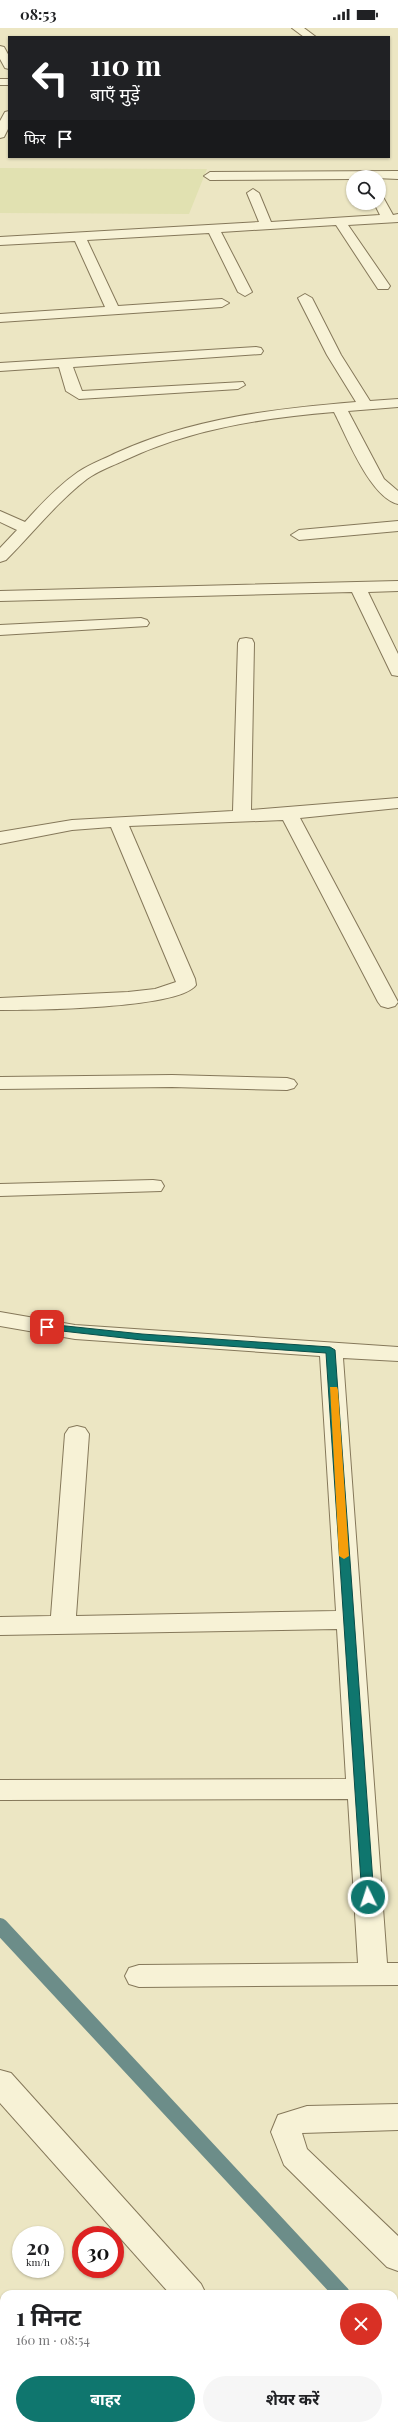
<!DOCTYPE html>
<html lang="hi">
<head>
<meta charset="utf-8">
<style>
	body { margin:0; font-family:"Playfair Display","Noto Sans Devanagari",serif; background:#f6f6f6; color:#202124; height:100vh; display:flex; flex-direction:column; font-size:15px; white-space:nowrap }
	* { box-sizing:border-box; margin:0 }
	p { font-size:13px; color:#757577 }
	.icon { flex:none; width:22px; height:22px; fill:none; stroke:currentColor; stroke-width:2; stroke-linecap:round; stroke-linejoin:round }
	.map { position:relative; flex:1; overflow:hidden }
	.drawer { position:absolute; left:0px; top:2262px; width:398px; height:140px; display:flex; flex-direction:column; background:#fff; border-radius:12px 12px 0 0; box-shadow:0 1px 3px #0004 }
	.drawer>* { flex:none }
	.guide { position:absolute; left:8px; top:8px; width:382px; height:122px; border-radius:0px; box-shadow:0 1px 3px #0004; background:#202124; color:#fff; overflow:hidden }
	.buttons { position:absolute; left:346px; top:142px; display:grid; gap:8px }
	.buttons a { display:grid; place-items:center; width:40px; height:40px; border-radius:50%; background:#fff; box-shadow:0 1px 3px #0004; font-size:20px }
	.speed { position:absolute; left:12px; top:2198px; display:flex; gap:8px; font-size:20px; font-weight:700; text-align:center }
	.speed>* { display:grid; place-content:center; width:52px; height:52px; border-radius:50%; background:#fff; box-shadow:0 1px 3px #0004; line-height:1 }
	.speed small { font-size:10px; font-weight:400 }
	.speed .limit { border:6px solid #d22; background:#fff; color:#111 }
	.pin { position:absolute; display:grid; place-items:center; width:34px; height:34px; color:#fff; margin:-17px; border-radius:8px; box-shadow:0 2px 6px #0006 }
	.me { position:absolute; width:44px; margin:-22px; rotate:356deg; stroke-linejoin:round; filter:drop-shadow(0 0 3px #0008) }
	.turn { display:flex; align-items:center; gap:14px; height:84px; padding:0 16px; font-size:18px }
	.turn .icon { width:52px; height:52px; stroke-width:2.5 }
	.turn b { display:block; font-size:28px; line-height:34px }
	.then { display:flex; align-items:center; height:38px; padding:0 16px; background:#0003; gap:8px; font-size:15px }
	.round { display:grid; place-items:center; flex:none; width:42px; height:42px; border-radius:21px; background:#f6f6f6 }
	.head { display:flex; align-items:center; justify-content:space-between; height:68px; padding:0 16px }
	h1 { font-size:24px; font-weight:700; line-height:30px }
	.cta { display:flex; gap:8px; margin-top:auto; padding:8px 16px }
	.cta a { flex:1; height:46px; border-radius:24px; background:#0f766e; color:#fff; font-size:16px; font-weight:700; line-height:46px; text-align:center }
	.cta a+a { background:#f6f6f6; color:#202124 }
	.status { display:flex; justify-content:space-between; align-items:center; height:28px; padding:0 20px; background:#fff; direction:ltr }
	.status svg { height:11px; fill:currentColor }
	.map>svg:first-child { display:block }
</style>
</head>
<body>
<div class="status"><b>08:53</b><svg viewBox="0 0 49 12"><path d="M0 12V9h3v3zM5 12V6h3v6zM10 12V3h3v9zM15 12V0h3v12zM26 1h20v11H26zM47 4h2v5h-2z"/></svg></div>
<div class="map">
<svg width="398" height="2402" viewBox="0 0 398 2402">
	<rect width="100%" height="100%" fill="#ece6c3"/>
	<path fill="#e1e1b1" d="M0 140 207 141 189 186 0 185Z"/>
	<g fill="none" stroke-linecap="round" stroke-linejoin="round">
		<g stroke="#6c8d89" stroke-width="16">
			<path d="M0 1898 342 2266"/>
			<path d="M394 2322 398 2326"/>
		</g>
		<defs>
			<g id="minor">
				<path d="M292 0H304L316 9H304Z"/>
				<path d="M0 18 4 19 9 28V41L5 40 0 31Z"/>
				<rect x="0" y="51" width="9" height="6"/>
				<path d="M9 83V99L4 109 0 110V93L5 84Z"/>
				<path d="M398 143V151L353 149V151L210 152 204 148 210 144Z"/>
				<path d="M253 161 259 165 271 194 380 187 374 175H379V168L383 169 393 187 398 186V194L348 197 390 258 388 261H378L336 197 221 204 252 264 245 268 238 264 209 205 87 212 118 278 222 271 229 275 222 279 0 294V286L105 279 75 213 0 217V209L259 194 247 165Z"/>
				<path d="M305 266 312 270 341 327 370 373 398 371V379L348 383 384 451 398 463V476C370 469 347 409 334 384 262 390 191 401 125 432 112 438 98 443 87 451 56 475 33 505 6 532L0 534V520L17 502 0 494V483L25 494C41 476 58 458 78 444 90 436 104 431 116 425 192 390 274 381 356 374L327 327 298 270Z"/>
				<path d="M256 319 261 320 263 323 261 326 73 339 82 363 243 354 245 357 238 361 79 371 66 363 59 339 0 343V335Z"/>
				<path d="M398 493V503L299 512 291 507 299 502Z"/>
				<path d="M398 553V563L368 564 398 626V648L392 647 390 643 352 564 0 573V563Z"/>
				<path d="M141 590 147 592 149 595 147 598 0 607V597Z"/>
				<path d="M246 610 252 611 254 615 251 782 398 770V780L300 790 398 974 395 978 388 980 381 978 378 974 283 792 129 798 195 951 196 957C179 981 33 982 0 982V970L128 964 155 961 176 954 111 799 72 802 0 816V804L72 792 233 783 238 615 240 611Z"/>
				<path d="M172 1047 287 1050 294 1052 297 1056 294 1060 287 1062 172 1059 0 1061V1049Z"/>
				<path d="M153 1152 161 1153 164 1158 161 1163 0 1168V1156Z"/>
				<path d="M0 1284 75 1297 398 1319V1333L343 1330 387 1935H398V1957L139 1959 129 1956 125 1948 129 1940 139 1937 358 1935 348 1771 0 1772V1752L346 1751 337 1601 0 1607V1589L51 1588 65 1406 69 1400 77 1398 85 1400 89 1406 76 1588 336 1583 320 1328 75 1311 0 1298Z"/>
				<path d="M0 2042 11 2045 201 2256 206 2266H170L0 2075Z"/>
				<path d="M398 2076V2102L302 2105 307 2121 398 2208V2243L387 2239 284 2137 271 2104 278 2087 307 2078Z"/>
				<path d="M292 2398H328L330 2402H294Z"/>
			</g>
		</defs>
		<use href="#minor" stroke="#85785a" stroke-width="2"/>
		<use href="#minor" fill="#f7f2d6" fill-rule="evenodd"/>
	</g>
	<path fill="#0f766e" stroke="#0a4d48" d="M47 1296 142 1306 330 1319 335 1322 374 1869 372 1872H364L362 1869 326 1325 142 1312 44 1301 43 1299Z"/>
	<path fill="#f59e0b" d="M330 1359H337L338 1362 349 1528 344 1531 339 1528Z"/>
</svg>
<div class="buttons">
<a><svg class="icon" aria-label="search" viewBox="0 0 24 24"><circle cx="10" cy="10" r="6"/><path d="M15 15l6 6"/></svg></a>
</div>
<div class="speed"><div>20<small>km/h</small></div><div class="limit">30</div></div>
<div class="pin" style="left:47px;top:1299px;background:#d93025"><svg class="icon" aria-label="arrive" viewBox="0 0 24 24"><path d="M6 21V4h12l-3 4 3 4H6"/></svg></div>
<svg class="me" style="left:368px;top:1869px" viewBox="-20 -20 40 40"><circle r="17" fill="#0f766e" stroke="#fff" stroke-width="3"/><path d="M0-11L8 9 0 5-8 9z" fill="#fff"/></svg>
<div class="guide">
<div class="turn"><svg class="icon" aria-label="left" viewBox="0 0 24 24"><path d="M17 20v-9H6M10 6l-5 5 5 5"/></svg><div><b>110 m</b>बाएँ मुड़ें</div></div>
<div class="then">फिर<svg class="icon" aria-label="arrive" viewBox="0 0 24 24"><path d="M6 21V4h12l-3 4 3 4H6"/></svg></div>
</div>
<section class="drawer">
<div class="head"><div><h1>1 मिनट</h1><p>160 m · 08:54</p></div><a class="round" style="background:#d93025;color:#fff"><svg class="icon" aria-label="close" viewBox="0 0 24 24"><path d="M6 6l12 12M18 6L6 18"/></svg></a></div>
<div class="cta"><a>बाहर</a><a>शेयर करें</a></div>
</section>
</div>
</body>
</html>
